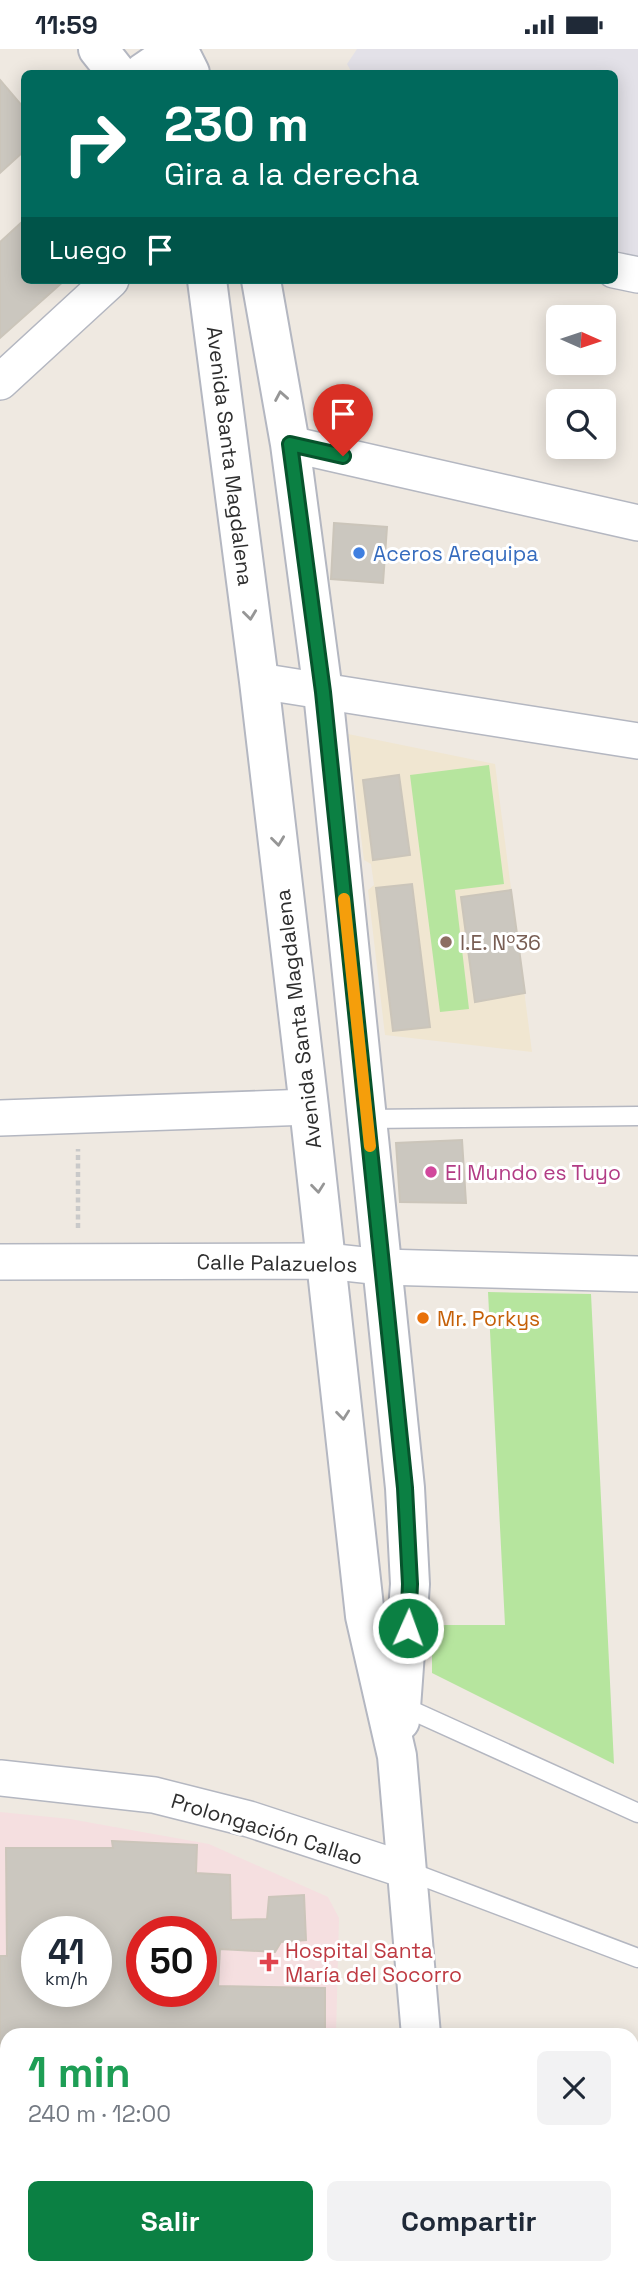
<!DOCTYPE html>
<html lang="es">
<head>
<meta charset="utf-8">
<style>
	body { margin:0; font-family:"Space Grotesk",sans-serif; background:#f2f2f3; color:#1f2937; height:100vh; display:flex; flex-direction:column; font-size:26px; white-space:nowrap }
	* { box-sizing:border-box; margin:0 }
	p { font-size:23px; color:#747a83 }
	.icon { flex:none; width:38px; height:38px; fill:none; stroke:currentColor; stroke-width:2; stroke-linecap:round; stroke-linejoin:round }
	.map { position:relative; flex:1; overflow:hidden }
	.drawer { position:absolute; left:0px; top:1979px; width:639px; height:247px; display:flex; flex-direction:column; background:#fff; border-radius:21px 21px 0 0; box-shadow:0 4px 18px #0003 }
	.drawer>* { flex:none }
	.guide { position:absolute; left:21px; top:21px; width:597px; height:214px; border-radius:10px; box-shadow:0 4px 18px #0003; background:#00695c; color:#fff; overflow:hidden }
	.needle { width:46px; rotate:93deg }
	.tools { position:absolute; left:546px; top:256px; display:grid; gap:14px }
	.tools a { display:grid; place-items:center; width:70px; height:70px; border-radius:10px; background:#fff; box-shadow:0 4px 18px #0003; font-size:35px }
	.speed { position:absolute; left:21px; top:1867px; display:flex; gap:14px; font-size:35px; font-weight:700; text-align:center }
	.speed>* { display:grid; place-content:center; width:91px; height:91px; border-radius:50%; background:#fff; box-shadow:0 4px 18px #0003; line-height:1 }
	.speed small { font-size:18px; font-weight:400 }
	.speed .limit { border:10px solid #d22; background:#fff; color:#111 }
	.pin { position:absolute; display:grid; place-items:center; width:60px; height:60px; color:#fff; margin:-72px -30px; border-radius:50% 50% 50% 0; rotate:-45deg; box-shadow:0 0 7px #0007 }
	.pin .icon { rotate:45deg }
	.me { position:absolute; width:77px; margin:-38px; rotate:2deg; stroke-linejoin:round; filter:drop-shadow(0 0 5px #0008) }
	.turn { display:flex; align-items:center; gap:24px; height:147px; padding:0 28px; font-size:32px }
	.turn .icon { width:91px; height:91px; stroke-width:2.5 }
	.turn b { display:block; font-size:49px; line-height:60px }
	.then { display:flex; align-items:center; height:66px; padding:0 28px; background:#0003; gap:14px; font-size:26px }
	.round { display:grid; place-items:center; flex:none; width:74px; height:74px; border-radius:10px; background:#f2f2f3 }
	.overview { display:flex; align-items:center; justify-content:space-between; height:119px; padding:0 28px }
	h1 { font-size:42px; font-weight:600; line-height:52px; color:#1e9e55 }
	.button { display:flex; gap:14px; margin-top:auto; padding:14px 28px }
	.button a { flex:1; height:80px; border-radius:10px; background:#0b8043; color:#fff; font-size:28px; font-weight:600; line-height:80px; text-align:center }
	.button a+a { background:#f2f2f3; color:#1f2937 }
	.status { display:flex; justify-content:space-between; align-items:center; height:49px; padding:0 35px; background:#fff; direction:ltr }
	.status svg { height:19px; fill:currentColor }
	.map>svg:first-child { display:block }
</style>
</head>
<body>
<div class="status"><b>11:59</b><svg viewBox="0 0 49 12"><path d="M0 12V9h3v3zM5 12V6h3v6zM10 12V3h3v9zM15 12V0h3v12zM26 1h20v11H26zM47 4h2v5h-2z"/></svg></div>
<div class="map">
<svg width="638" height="2225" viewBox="0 0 638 2225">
	<rect width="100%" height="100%" fill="#efe9e1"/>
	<path fill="#e3e1e8" d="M357 0H638V212L614 207V24H352L347 15Z"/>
	<path fill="#f0e6d1" d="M348 685 495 715 532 1003 385 986 368 841 374 836 371 815 364 811Z"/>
	<path fill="#f5dfe0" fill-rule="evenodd" d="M0 1763 70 1770 209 1795 328 1848 339 1869 336 1986H7V2060H0ZM37 1883H96V1942H37ZM142 1883H201V1942H142Z"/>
	<g fill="#b6e59e">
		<path d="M489 716 504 835 455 841 469 960 440 963 410 726Z"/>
		<path d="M488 1243 591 1245 614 1715 432 1624V1576H505Z"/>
		<path d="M7 2087V2157L0 2159V2088Z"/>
	</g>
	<g fill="#cbc7bf" stroke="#cbc5ba" stroke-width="2" fill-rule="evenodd">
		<path d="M0 31 24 59V102L0 124Z"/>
		<path d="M24 171V231H65L0 289V193Z"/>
		<path d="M334 474 387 478 383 534 331 530Z"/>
		<path d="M399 726 410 806 373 811 363 731Z"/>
		<path d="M412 835 430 978 393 982 376 839Z"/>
		<path d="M511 841 525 944 475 953 461 848Z"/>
		<path d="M462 1091 466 1154 400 1153 396 1094Z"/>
		<path d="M112 1792 197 1796 196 1824 230 1826 231 1871 267 1870 269 1848 304 1846 306 1891 281 1893 275 1903 220 1900 218 1937 325 1939V1986H7V2046H0V1907H7L6 1799H113ZM37 1883H96V1942H37ZM142 1883H201V1942H142Z"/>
		<path d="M89 2219H204L205 2225H90Z"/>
		<path d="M248 2219H294L295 2225H249Z"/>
	</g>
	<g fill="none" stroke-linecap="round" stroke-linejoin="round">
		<defs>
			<g id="service">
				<path d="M367 1070 638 1067"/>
				<path d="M402 1657 638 1764"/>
				<path d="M408 1822 638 1909"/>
				<path d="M632 2211 637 2225"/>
			</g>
			<g id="minor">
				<path d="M614 221 638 226"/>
				<path d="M0 333 111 231"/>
				<path d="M290 395 638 474"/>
				<path d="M259 632 638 692"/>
				<path d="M0 1069 309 1058"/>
				<path d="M0 1213 326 1212 382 1218 638 1225"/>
				<path d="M0 1729 154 1746 249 1770 408 1822"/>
				<path d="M0 2202 7 2200"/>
				<path d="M220 2219 221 2225"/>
			</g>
			<path id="tertiary" d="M143 24 178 0"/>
			<g id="secondary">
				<path d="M98 0 117 24"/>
				<path d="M178 0 190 24"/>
				<path d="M207 231 259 632 309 1058 365 1567 397 1707 421 1986"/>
				<path d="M261 231 290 395 323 643 405 1439 410 1535 400 1672"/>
				<path d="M632 2053 638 2051"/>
				<path d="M447 2219 448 2225"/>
			</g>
		</defs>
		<use href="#service" stroke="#b4b7c1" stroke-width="21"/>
		<use href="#minor" stroke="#b4b7c1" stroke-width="38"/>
		<use href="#tertiary" stroke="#b4b7c1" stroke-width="42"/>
		<use href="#secondary" stroke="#b4b7c1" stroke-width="42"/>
		<path stroke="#c9c9c9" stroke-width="4.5" stroke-dasharray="5 3.5" stroke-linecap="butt" d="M78 1179V1100"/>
		<use href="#service" stroke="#fff" stroke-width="18"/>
		<use href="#minor" stroke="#fff" stroke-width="35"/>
		<use href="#tertiary" stroke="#fff" stroke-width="38"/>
		<use href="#secondary" stroke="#fff" stroke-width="38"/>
	</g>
	<defs><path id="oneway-chevron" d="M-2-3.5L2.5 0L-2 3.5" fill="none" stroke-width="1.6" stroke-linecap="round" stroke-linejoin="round" transform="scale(1.75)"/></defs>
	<g stroke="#969696">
		<use href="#oneway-chevron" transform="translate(281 347) rotate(-100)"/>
		<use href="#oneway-chevron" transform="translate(250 566) rotate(83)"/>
		<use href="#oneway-chevron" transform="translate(278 792) rotate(83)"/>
		<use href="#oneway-chevron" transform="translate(318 1139) rotate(84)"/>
		<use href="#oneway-chevron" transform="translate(343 1366) rotate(84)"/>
	</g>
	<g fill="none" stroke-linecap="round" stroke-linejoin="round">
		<defs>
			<path id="route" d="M343 407 290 395 323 643 405 1439 410 1535 408 1579"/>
		</defs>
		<use href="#route" stroke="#07532c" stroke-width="18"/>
		<use href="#route" stroke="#0b8043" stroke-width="12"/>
		<path stroke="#f59e0b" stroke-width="12" d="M344 850 370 1097"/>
	</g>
	<circle fill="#3f7fe0" stroke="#fff" stroke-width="2.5" cx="359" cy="504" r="7"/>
	<circle fill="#8d6e63" stroke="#fff" stroke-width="2.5" cx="446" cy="893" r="7"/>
	<circle fill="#d1479c" stroke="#fff" stroke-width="2.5" cx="431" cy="1123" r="7"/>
	<circle fill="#e8710a" stroke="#fff" stroke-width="2.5" cx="423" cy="1269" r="7"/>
	<path fill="#e0444e" stroke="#fff" stroke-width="2.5" d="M265.5 1902.5h7v7h7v7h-7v7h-7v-7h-7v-7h7z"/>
	<g text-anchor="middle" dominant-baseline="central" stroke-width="6" stroke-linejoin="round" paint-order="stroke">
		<g font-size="21" fill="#2e2e2e" stroke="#fff">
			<text transform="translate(230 407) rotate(83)">Avenida Santa Magdalena</text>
			<text transform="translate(298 970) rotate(-97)">Avenida Santa Magdalena</text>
			<text transform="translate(277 1214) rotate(1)">Calle Palazuelos</text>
			<text transform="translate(267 1780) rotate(17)">Prolongación Callao</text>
		</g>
		<g font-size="21" fill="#366cbe" stroke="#fff" text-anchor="start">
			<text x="373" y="504">Aceros Arequipa</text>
		</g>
		<g font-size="21" fill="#785e54" stroke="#fff" text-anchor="start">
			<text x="460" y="893">I.E. Nº36</text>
		</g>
		<g font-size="21" fill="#b23c85" stroke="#fff" text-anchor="start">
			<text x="445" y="1123">El Mundo es Tuyo</text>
		</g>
		<g font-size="21" fill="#c56008" stroke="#fff" text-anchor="start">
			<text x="437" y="1269">Mr. Porkys</text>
		</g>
		<g font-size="21" fill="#be3a42" stroke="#fff" text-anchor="start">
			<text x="285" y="1901">Hospital Santa<tspan x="285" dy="24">María del Socorro</tspan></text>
		</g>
	</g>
</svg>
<div class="tools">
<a><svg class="needle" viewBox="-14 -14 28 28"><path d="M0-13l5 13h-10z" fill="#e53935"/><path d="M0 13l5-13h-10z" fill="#747a83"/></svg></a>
<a><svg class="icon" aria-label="search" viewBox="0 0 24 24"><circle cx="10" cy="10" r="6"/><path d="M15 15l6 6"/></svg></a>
</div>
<div class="speed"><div>41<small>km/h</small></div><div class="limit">50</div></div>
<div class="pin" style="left:343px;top:407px;background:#d93025"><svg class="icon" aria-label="arrive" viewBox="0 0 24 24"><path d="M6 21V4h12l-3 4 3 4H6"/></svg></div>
<svg class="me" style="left:408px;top:1579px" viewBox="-20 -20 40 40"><circle r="17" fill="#0b8043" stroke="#fff" stroke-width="3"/><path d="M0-11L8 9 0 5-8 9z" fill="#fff"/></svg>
<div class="guide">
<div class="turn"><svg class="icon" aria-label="right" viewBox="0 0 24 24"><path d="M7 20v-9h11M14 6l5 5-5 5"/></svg><div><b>230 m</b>Gira a la derecha</div></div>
<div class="then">Luego<svg class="icon" aria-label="arrive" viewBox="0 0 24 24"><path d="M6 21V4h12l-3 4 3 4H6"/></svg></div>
</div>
<section class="drawer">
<div class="overview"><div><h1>1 min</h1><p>240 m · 12:00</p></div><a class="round"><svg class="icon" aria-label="close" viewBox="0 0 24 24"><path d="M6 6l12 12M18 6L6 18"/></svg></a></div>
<div class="button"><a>Salir</a><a>Compartir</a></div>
</section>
</div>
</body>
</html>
